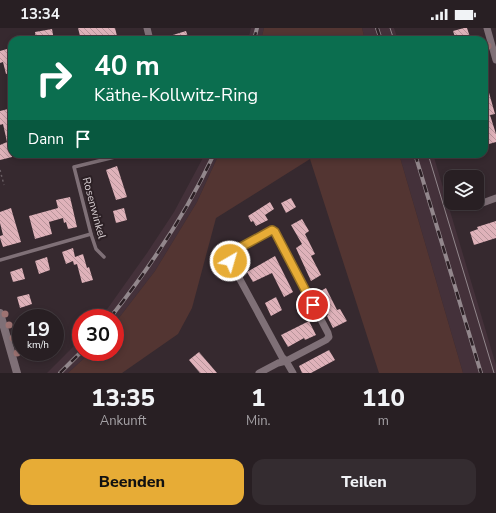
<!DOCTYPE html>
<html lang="de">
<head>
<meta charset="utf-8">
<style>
	body { margin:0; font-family:"Nunito Sans",sans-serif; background:#342c30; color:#f1f3f6; height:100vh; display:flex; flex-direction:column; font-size:15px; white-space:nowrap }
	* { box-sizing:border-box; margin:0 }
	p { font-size:13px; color:#a5a2a6 }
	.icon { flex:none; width:22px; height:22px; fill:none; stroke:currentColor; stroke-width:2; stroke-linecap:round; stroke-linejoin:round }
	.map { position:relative; height:345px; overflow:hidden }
	.drawer { display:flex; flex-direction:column; background:#281f23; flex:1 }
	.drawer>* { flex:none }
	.guide { position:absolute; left:8px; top:8px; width:480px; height:122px; border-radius:12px; box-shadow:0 2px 6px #0003,0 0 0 1px #443d41; background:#0b6e4f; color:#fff; overflow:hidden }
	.fabs { position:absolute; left:444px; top:142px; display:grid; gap:8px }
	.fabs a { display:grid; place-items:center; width:40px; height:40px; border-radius:8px; background:#281f23; box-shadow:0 2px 6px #0003,0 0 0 1px #443d41; font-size:20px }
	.speed { position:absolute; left:12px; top:281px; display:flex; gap:8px; font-size:20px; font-weight:700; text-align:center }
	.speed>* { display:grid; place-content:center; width:52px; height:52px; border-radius:50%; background:#281f23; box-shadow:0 2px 6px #0003,0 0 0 1px #443d41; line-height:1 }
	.speed small { font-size:10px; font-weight:400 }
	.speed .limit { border:6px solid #d22; background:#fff; color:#111 }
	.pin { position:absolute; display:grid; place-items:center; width:34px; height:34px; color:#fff; margin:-17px; border:2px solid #fff; border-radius:50%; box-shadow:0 1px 4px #0007 }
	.me { position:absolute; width:44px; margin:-22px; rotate:38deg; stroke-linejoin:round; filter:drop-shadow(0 0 3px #0008) }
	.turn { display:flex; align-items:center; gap:14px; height:84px; padding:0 20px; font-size:18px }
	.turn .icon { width:52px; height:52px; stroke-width:2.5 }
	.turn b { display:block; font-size:28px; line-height:34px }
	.then { display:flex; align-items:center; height:38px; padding:0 20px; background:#0003; gap:8px; font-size:15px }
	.eta { display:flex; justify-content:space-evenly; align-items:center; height:68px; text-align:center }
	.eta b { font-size:24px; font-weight:800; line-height:28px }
	.cta { display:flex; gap:8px; margin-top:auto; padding:8px 20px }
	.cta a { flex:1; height:46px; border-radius:12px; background:#e7ac36; color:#111; font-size:16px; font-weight:800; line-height:46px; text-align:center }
	.cta a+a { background:#342c30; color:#f1f3f6 }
	.status { display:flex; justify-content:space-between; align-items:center; height:28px; padding:0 20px; background:#281f23; direction:ltr }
	.status svg { height:11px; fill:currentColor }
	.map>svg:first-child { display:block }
</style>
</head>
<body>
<div class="status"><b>13:34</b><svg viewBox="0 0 49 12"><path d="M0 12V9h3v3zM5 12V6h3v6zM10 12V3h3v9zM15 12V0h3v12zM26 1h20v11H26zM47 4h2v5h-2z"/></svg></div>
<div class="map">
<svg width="496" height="345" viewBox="0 0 496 345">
	<defs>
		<pattern id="building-back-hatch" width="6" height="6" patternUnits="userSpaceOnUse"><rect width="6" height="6" fill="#dfb2ba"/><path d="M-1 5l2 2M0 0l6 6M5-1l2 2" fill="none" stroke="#b8959b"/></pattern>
	</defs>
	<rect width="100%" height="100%" fill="#36292f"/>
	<g fill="#44313a">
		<path d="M251 0H264L261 12H248Z"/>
		<path d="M362 0H394L398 12H365Z"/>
		<path d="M205 126H219L197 174 155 243 115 295V290H99L108 280 147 225 174 184Z"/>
		<path d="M399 126H433L496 337V345H463Z"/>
		<path d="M81 311V324H91L68 345H47Z"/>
	</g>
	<g fill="#533532">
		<path d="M264 0H362L365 12H261Z"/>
		<path d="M219 126H399L463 345H379L310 131 216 190 192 280 178 306 122 345H68L91 324H115V295L155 243 197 174Z"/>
	</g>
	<g fill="url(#building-back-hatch)">
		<path d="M78 0H115L118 12H81Z"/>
		<path d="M464 0H467L471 12H456L453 3Z"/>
		<path d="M52 1 54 12H43L42 11 36 12 35 4Z"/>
		<path d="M186 3 189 12H163V10Z"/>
		<path d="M7 21 12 44 6 46 3 34 0 35V23Z"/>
		<path d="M484 54H486L495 86 490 87 496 106V114L489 116 484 94Z"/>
		<path d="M12 80V129L0 132V117L7 114 3 96 0 97V83Z"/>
		<path d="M117 138 127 169 116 172 106 142Z"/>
		<path d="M70 169 77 199 68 201 66 194 64 195 63 190 49 194 52 206 35 211 29 188 58 180 56 172Z"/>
		<path d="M291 170 296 179 286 185 281 175Z"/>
		<path d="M270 174 274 181 265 187 268 192 256 198 253 193 251 194 248 188Z"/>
		<path d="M11 180 21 214 3 219 0 210V208L3 207 0 195V184Z"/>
		<path d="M124 180 127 192 116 195 113 183Z"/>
		<path d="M302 191 309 203 305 206 315 226 311 228 321 247 311 253 296 220 302 216 291 197Z"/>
		<path d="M496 193V210L474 217 470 204 478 201 477 199Z"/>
		<path d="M73 220 75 229 83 226 87 240 89 239 93 252 82 255 77 236 74 237 73 233 66 236 62 224Z"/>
		<path d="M275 228 293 264 284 269 272 245 253 254 247 244Z"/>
		<path d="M47 229 50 242 39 246 35 233Z"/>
		<path d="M22 240 25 251 13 254 10 244Z"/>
		<path d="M326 260 337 282 340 281 347 293 333 300 327 288 328 287 317 265Z"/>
		<path d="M29 266 32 276 20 280 17 269Z"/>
		<path d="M276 269 282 282 271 288 265 275Z"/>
		<path d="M309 293 316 307 305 312 304 310 288 319 281 307Z"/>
		<path d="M329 322 335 332 311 345H302L299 338Z"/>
		<path d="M199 324 217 345H200L189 332Z"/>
	</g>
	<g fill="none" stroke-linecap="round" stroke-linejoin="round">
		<path stroke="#6a5f64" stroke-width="1.5" stroke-dasharray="2 3" stroke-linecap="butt" d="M0 142 4 157"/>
		<g stroke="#7f7077" stroke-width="3.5">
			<path d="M104 229 96 221 91 206 74 139 127 126"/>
			<path d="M0 232 91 206"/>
		</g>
		<g stroke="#7f7077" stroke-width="7">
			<path d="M147 0 150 12"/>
			<path d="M487 0 496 32"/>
			<path d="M477 177 496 170"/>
			<path d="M259 345 278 335 286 333 326 312 329 309 328 305 276 206 273 202 232 224 229 228 230 233 282 329 286 333 293 345"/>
		</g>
		<path stroke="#7f7077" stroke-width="8" d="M0 285 17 345"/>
		<g stroke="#92878c" stroke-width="1">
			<path d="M390 0 394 12"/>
			<path d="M428 126 494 345"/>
		</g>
		<defs>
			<g id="rail">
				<path d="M377 0 381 12"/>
				<path d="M254 12 257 0"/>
				<path d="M415 126 481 345"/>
				<path d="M110 290C151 238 186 186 214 126"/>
				<path d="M60 345 81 324"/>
			</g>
		</defs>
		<use href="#rail" stroke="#92878c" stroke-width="4"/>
		<use href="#rail" stroke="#2c2025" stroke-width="2.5" stroke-dasharray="8" stroke-linecap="butt"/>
	</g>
	<g fill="#9e7372">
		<circle cx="488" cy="18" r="3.5"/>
		<circle cx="5" cy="286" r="3.5"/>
		<circle cx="9" cy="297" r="3.5"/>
		<circle cx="13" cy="310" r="3.5"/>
		<circle cx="17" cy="325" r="3.5"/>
	</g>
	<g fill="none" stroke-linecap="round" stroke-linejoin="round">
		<defs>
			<path id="route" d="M230 233 229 228 232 224 272 202 275 204 313 277"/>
		</defs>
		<use href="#route" stroke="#967023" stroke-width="10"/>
		<use href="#route" stroke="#e7ac36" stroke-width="7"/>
	</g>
	<g text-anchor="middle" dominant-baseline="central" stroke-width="4" stroke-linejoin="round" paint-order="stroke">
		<g font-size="11" fill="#d8cfd3" stroke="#2c2025">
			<text transform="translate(94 180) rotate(75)">Rosenwinkel</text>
		</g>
	</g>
</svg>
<div class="fabs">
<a><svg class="icon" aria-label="layers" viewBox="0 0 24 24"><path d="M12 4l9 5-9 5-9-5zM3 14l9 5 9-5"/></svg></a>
</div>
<div class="speed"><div>19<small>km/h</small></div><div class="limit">30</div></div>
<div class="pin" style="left:313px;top:277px;background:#d93025"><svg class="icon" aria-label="arrive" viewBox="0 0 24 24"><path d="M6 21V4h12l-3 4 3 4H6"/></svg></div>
<svg class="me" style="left:230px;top:233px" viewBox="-20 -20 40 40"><circle r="17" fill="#e7ac36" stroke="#fff" stroke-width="3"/><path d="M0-11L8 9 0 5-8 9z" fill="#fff"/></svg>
<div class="guide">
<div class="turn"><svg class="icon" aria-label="right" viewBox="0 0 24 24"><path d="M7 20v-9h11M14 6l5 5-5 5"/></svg><div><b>40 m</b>Käthe-Kollwitz-Ring</div></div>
<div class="then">Dann<svg class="icon" aria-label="arrive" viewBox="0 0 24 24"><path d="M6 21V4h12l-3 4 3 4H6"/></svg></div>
</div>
</div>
<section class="drawer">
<div class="eta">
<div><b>13:35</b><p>Ankunft</p></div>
<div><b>1</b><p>Min.</p></div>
<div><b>110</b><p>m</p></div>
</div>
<div class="cta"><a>Beenden</a><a>Teilen</a></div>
</section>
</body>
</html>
